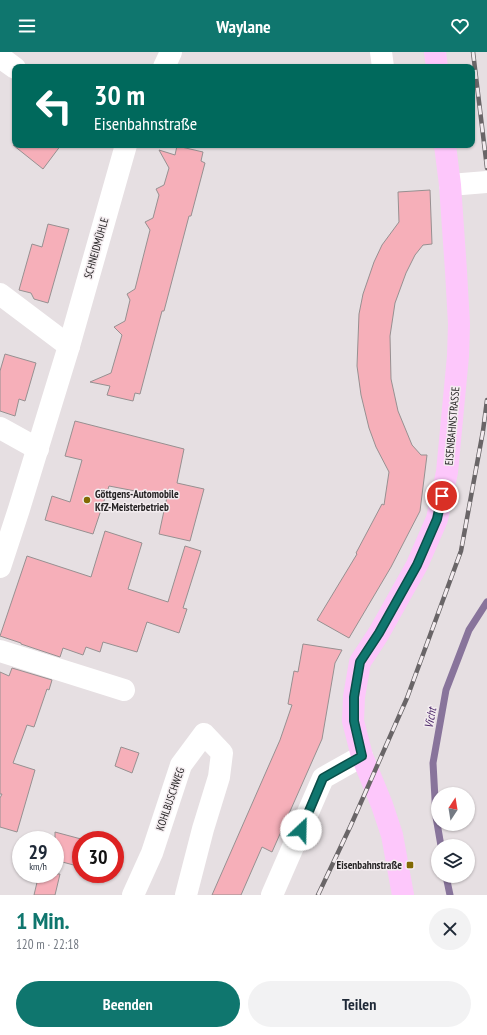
<!DOCTYPE html>
<html lang="de">
<head>
<meta charset="utf-8">
<style>
	body { margin:0; font-family:"PT Sans Narrow",sans-serif; background:#f2f2f3; color:#1f2937; height:100vh; display:flex; flex-direction:column; font-size:15px; white-space:nowrap }
	* { box-sizing:border-box; margin:0 }
	p { font-size:13px; color:#747a83 }
	.icon { flex:none; width:22px; height:22px; fill:none; stroke:currentColor; stroke-width:2; stroke-linecap:round; stroke-linejoin:round }
	.map { position:relative; height:843px; overflow:hidden }
	.side { display:flex; flex-direction:column; background:#fff; flex:1 }
	.side>* { flex:none }
	.banner { position:absolute; left:12px; top:12px; width:463px; height:84px; border-radius:8px; box-shadow:0 1px 3px #0004; background:#00695c; color:#fff; overflow:hidden }
	.needle { width:26px; rotate:12deg }
	.fabs { position:absolute; left:431px; top:735px; display:grid; gap:8px }
	.fabs a { display:grid; place-items:center; width:44px; height:44px; border-radius:50%; background:#fff; box-shadow:0 1px 3px #0004; font-size:20px }
	.speed { position:absolute; left:12px; top:779px; display:flex; gap:8px; font-size:20px; font-weight:700; text-align:center }
	.speed>* { display:grid; place-content:center; width:52px; height:52px; border-radius:50%; background:#fff; box-shadow:0 1px 3px #0004; line-height:1 }
	.speed small { font-size:10px; font-weight:400 }
	.speed .limit { border:6px solid #d22; background:#fff; color:#111 }
	.pin { position:absolute; display:grid; place-items:center; width:34px; height:34px; color:#fff; margin:-17px; border:2px solid #fff; border-radius:50%; box-shadow:0 1px 4px #0007 }
	.me { position:absolute; width:44px; margin:-22px; rotate:24deg; stroke-linejoin:round; filter:drop-shadow(0 0 3px #0008) }
	.turn { display:flex; align-items:center; gap:14px; height:84px; padding:0 16px; font-size:18px }
	.turn .icon { width:52px; height:52px; stroke-width:2.5 }
	.turn b { display:block; font-size:28px; line-height:34px }
	.round { display:grid; place-items:center; flex:none; width:42px; height:42px; border-radius:21px; background:#f2f2f3 }
	.overview { display:flex; align-items:center; justify-content:space-between; height:68px; padding:0 16px }
	h1 { font-size:24px; font-weight:800; line-height:30px; color:#0f766e }
	.action { display:flex; gap:8px; margin-top:auto; padding:8px 16px }
	.action a { flex:1; height:46px; border-radius:24px; background:#0f766e; color:#fff; font-size:16px; font-weight:800; line-height:46px; text-align:center }
	.action a+a { background:#f2f2f3; color:#1f2937 }
	header { display:flex; justify-content:space-between; align-items:center; height:52px; padding:0 16px; background:#0f766e; color:#fff; font-size:18px; font-weight:800 }
	.map>svg:first-child { display:block }
</style>
</head>
<body>
<header><svg class="icon" aria-label="menu" viewBox="0 0 24 24"><path d="M4 6h16M4 12h16M4 18h16"/></svg>Waylane<svg class="icon" aria-label="heart" viewBox="0 0 24 24"><path d="M12 20l-8-8c-3-5 5-10 8-4 3-6 11-1 8 4z"/></svg></header>
<div class="map">
<svg width="487" height="843" viewBox="0 0 487 843">
	<rect width="100%" height="100%" fill="#e6dfe2"/>
	<g fill="none" stroke-linecap="round" stroke-linejoin="round">
		<g stroke="#88749b" stroke-width="7">
			<path d="M441 794 436 765 433 711 446 638 469 578 487 550"/>
			<path d="M446 824 450 843"/>
		</g>
	</g>
	<g fill="#f6afb9" stroke="#979091">
		<path d="M13 93H61L43 117Z"/>
		<path d="M177 94 203 100 201 109 205 111 191 164H189L164 259H162L140 342 135 341 133 349 107 343 110 334 90 330 111 321 122 283 114 275 125 269 130 248 127 242 135 237 150 178 145 170 153 166 159 143 156 137 164 133 169 116 159 98 175 103Z"/>
		<path d="M430 138 432 192 423 193 415 203 406 221 395 251 390 284 391 327 398 359 412 393 421 403H427L420 459 391 515 349 586 317 568 357 502 356 501 382 452 384 453 389 420 376 395 369 376 361 343 357 314 359 262 363 242 374 210 382 193 399 170 398 140Z"/>
		<path d="M48 172 69 177 48 251 34 247 31 241 19 238 32 192 42 195Z"/>
		<path d="M5 302 36 311 25 349 19 347 15 364 0 359V319Z"/>
		<path d="M75 369 184 397 177 431 204 437 190 489 159 482 167 445 109 434 93 482 45 468 52 444 70 450 82 408 65 404Z"/>
		<path d="M105 479 142 491 128 537 168 550 185 494 201 499 183 556 187 557 179 581 147 570 137 600 103 590 100 600 86 595 83 603 63 596 60 605 21 592V591L0 584 27 504 91 525Z"/>
		<path d="M303 592 342 598 335 611 322 687 272 800 262 795 241 843H212L280 688 292 653 288 652 294 619 298 620Z"/>
		<path d="M12 616 52 628 49 638 47 637 34 675 27 673 13 711 35 718 17 780 0 775V746L2 742H0V620L9 624Z"/>
		<path d="M121 695 139 701 132 721 115 714Z"/>
		<path d="M55 780 81 787V815L55 808Z"/>
		<path d="M39 822H60L55 843H34Z"/>
	</g>
	<g fill="none" stroke-linecap="round" stroke-linejoin="round">
		<g stroke="#fff" stroke-width="22">
			<path d="M381 0 383 15"/>
			<path d="M0 5 15 16"/>
			<path d="M164 15 171 0"/>
			<path d="M450 133 487 130"/>
			<path d="M0 242 69 294"/>
			<path d="M0 376 38 397"/>
			<path d="M0 515 19 457 69 294 126 93"/>
			<path d="M0 599 124 638"/>
			<path d="M133 843 152 801 181 713 204 682 222 701 219 725 203 777 186 843"/>
			<path d="M272 843 323 726 362 704"/>
		</g>
		<g stroke="#fdc7fb" stroke-width="22">
			<path d="M435 0 437 15"/>
			<path d="M403 843 392 783 382 753 362 704 353 669 354 645 360 610 379 581 417 513 437 467 447 420 458 304 459 272 456 219 450 133 445 93"/>
		</g>
		<defs>
			<g id="rail">
				<path d="M473 0 487 116"/>
				<path d="M318 843 351 773 407 646 461 499 483 379 487 348"/>
			</g>
		</defs>
		<use href="#rail" stroke="#696567" stroke-width="4.5"/>
		<use href="#rail" stroke="#f3ecef" stroke-width="3" stroke-dasharray="9" stroke-linecap="butt"/>
	</g>
	<g fill="none" stroke-linecap="round" stroke-linejoin="round">
		<defs>
			<path id="route" d="M301 778 323 726 362 704 354 669V645L360 610 379 581 417 513 437 467 442 444"/>
		</defs>
		<use href="#route" stroke="#0a4d48" stroke-width="10"/>
		<use href="#route" stroke="#0f766e" stroke-width="7"/>
	</g>
	<g fill="#816a03" stroke="#f3ecef" stroke-width="1.5">
		<circle cx="87" cy="448" r="4"/>
		<rect x="406" y="809" width="8" height="8" rx="2"/>
	</g>
	<g text-anchor="middle" dominant-baseline="central" stroke-width="3" stroke-linejoin="round" paint-order="stroke">
		<g font-size="11" fill="#252324" stroke="#f3ecef">
			<text transform="translate(96 196) rotate(-74)">SCHNEIDMÜHLE</text>
			<text transform="translate(452 374) rotate(-85)">EISENBAHNSTRASSE</text>
			<text transform="translate(170 747) rotate(-71)">KOHLBUSCHWEG</text>
		</g>
		<g font-size="11" font-weight="bold" fill="#252324" stroke="#f3ecef" text-anchor="start">
			<text x="95" y="442">Göttgens-Automobile<tspan x="95" dy="13">KfZ-Meisterbetrieb</tspan></text>
			<text x="402" y="813" text-anchor="end">Eisenbahnstraße</text>
		</g>
		<g font-size="12" font-style="italic" fill="#4a2668" stroke="#f3ecef">
			<text transform="translate(430 666) rotate(-80)">Vicht</text>
		</g>
	</g>
</svg>
<div class="fabs">
<a><svg class="needle" viewBox="-14 -14 28 28"><path d="M0-13l5 13h-10z" fill="#e53935"/><path d="M0 13l5-13h-10z" fill="#747a83"/></svg></a>
<a><svg class="icon" aria-label="layers" viewBox="0 0 24 24"><path d="M12 4l9 5-9 5-9-5zM3 14l9 5 9-5"/></svg></a>
</div>
<div class="speed"><div>29<small>km/h</small></div><div class="limit">30</div></div>
<div class="pin" style="left:442px;top:444px;background:#d93025"><svg class="icon" aria-label="arrive" viewBox="0 0 24 24"><path d="M6 21V4h12l-3 4 3 4H6"/></svg></div>
<svg class="me" style="left:301px;top:778px" viewBox="-20 -20 40 40"><circle r="19" fill="#fff"/><path d="M0-13L10 11 0 6-10 11z" fill="#0f766e"/></svg>
<div class="banner">
<div class="turn"><svg class="icon" aria-label="left" viewBox="0 0 24 24"><path d="M17 20v-9H6M10 6l-5 5 5 5"/></svg><div><b>30 m</b>Eisenbahnstraße</div></div>
</div>
</div>
<section class="side">
<div class="overview"><div><h1>1 Min.</h1><p>120 m · 22:18</p></div><a class="round"><svg class="icon" aria-label="close" viewBox="0 0 24 24"><path d="M6 6l12 12M18 6L6 18"/></svg></a></div>
<div class="action"><a>Beenden</a><a>Teilen</a></div>
</section>
</body>
</html>
